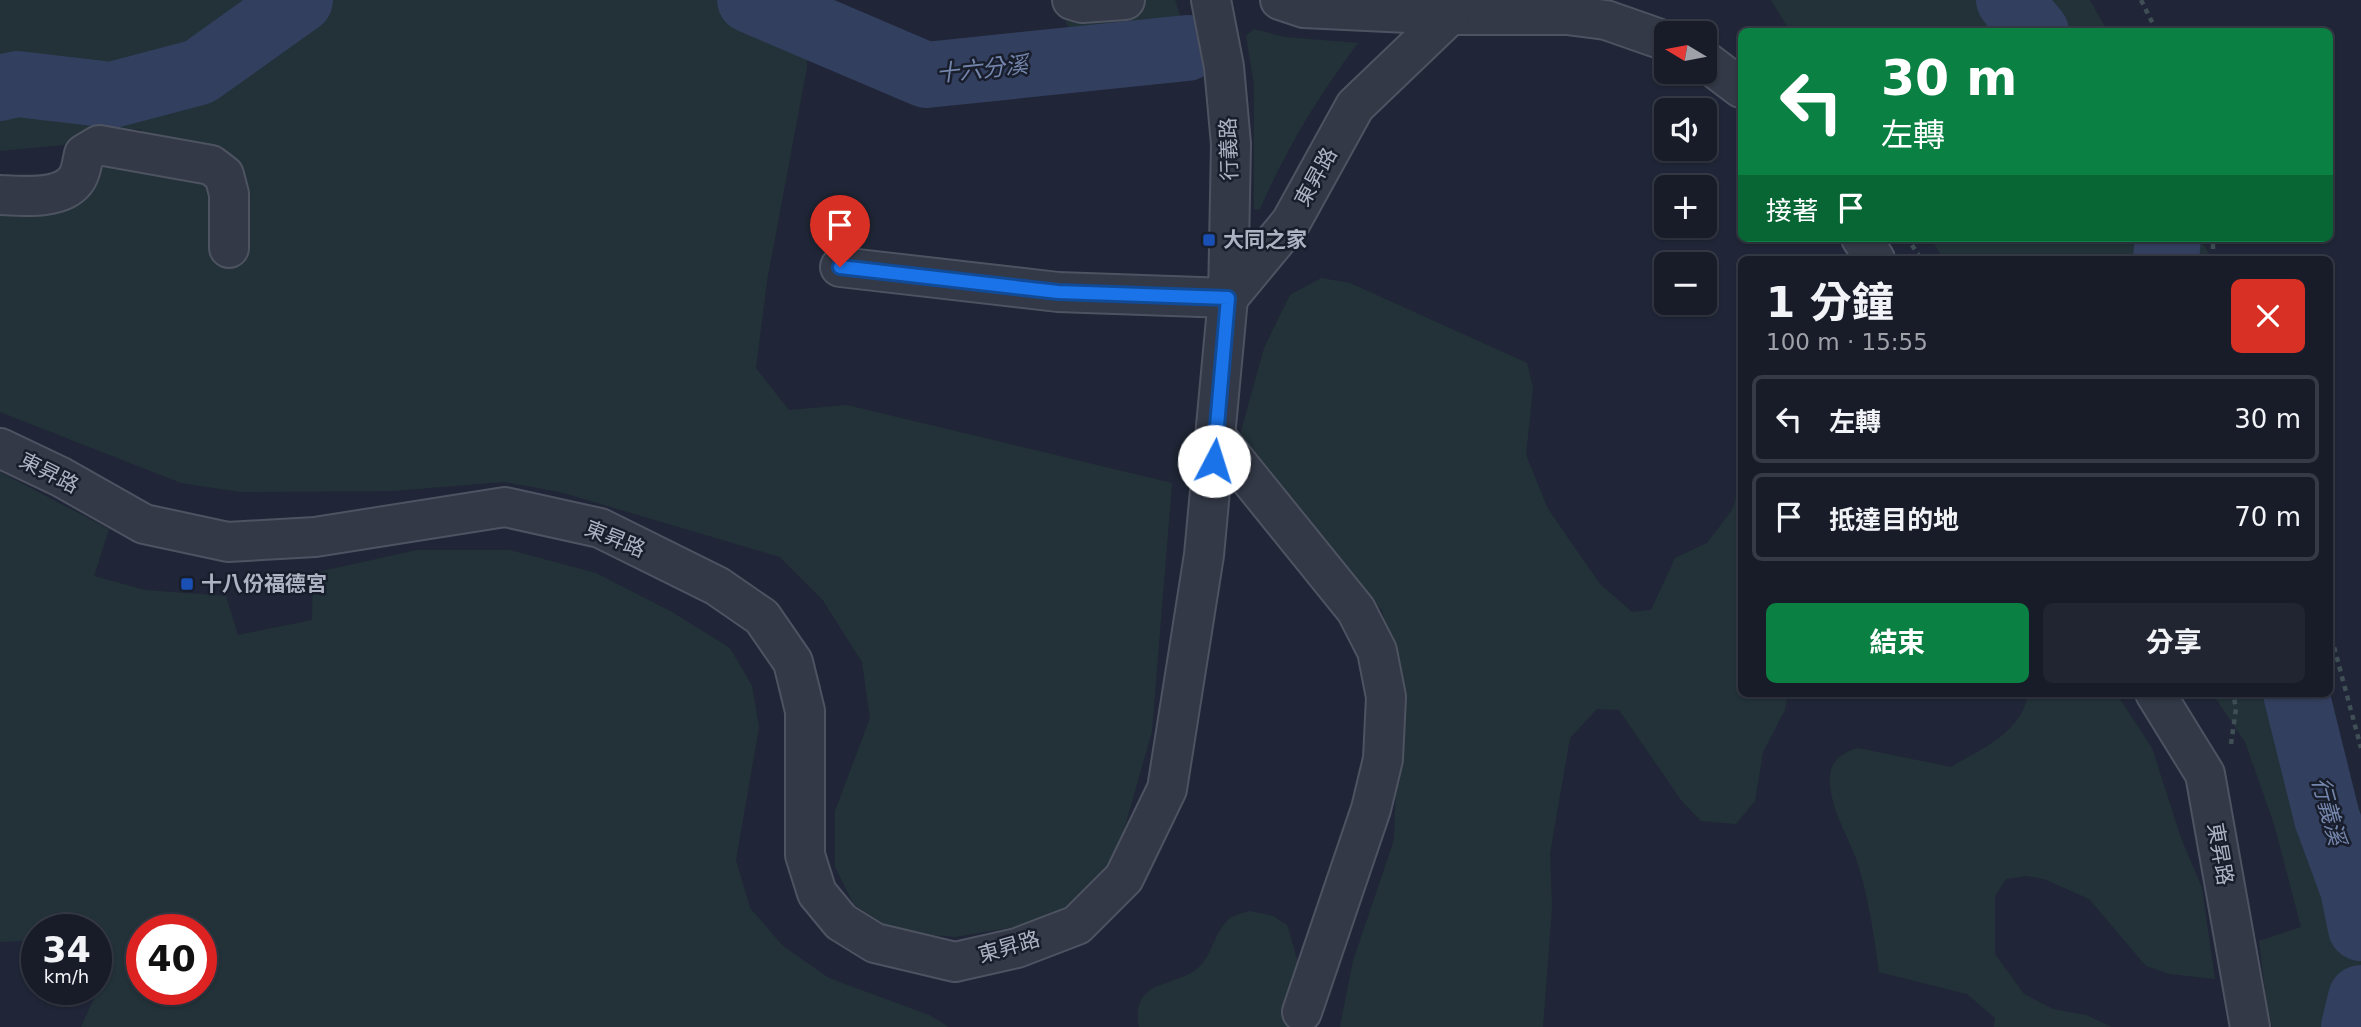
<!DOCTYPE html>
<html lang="zh-TW">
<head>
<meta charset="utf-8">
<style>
	body { margin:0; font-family:"DejaVu Sans","Noto Sans TC",sans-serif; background:#212531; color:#f1f3f6; height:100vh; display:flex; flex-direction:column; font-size:26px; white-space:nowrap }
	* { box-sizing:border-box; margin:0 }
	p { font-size:23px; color:#9fa1a8 }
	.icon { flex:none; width:38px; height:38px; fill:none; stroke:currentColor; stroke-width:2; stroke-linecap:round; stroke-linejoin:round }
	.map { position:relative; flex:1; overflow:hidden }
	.sheet { position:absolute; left:1738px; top:256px; width:595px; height:441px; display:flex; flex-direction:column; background:#181c29; border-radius:10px; box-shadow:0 2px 5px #0004,0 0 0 2px #363a46 }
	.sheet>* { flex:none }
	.banner { position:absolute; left:1738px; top:28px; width:595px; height:214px; border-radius:10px; box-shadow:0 2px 5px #0004,0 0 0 2px #363a46; background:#0b8043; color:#fff; overflow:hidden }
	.needle { width:46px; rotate:280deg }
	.buttons { position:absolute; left:1654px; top:21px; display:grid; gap:14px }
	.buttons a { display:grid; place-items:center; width:63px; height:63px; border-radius:10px; background:#181c29; box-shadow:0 2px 5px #0004,0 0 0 2px #363a46; font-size:35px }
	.speed { position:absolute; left:21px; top:914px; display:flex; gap:14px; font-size:35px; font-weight:700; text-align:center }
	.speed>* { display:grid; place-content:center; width:91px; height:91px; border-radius:50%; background:#181c29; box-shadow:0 2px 5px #0004,0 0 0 2px #363a46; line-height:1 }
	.speed small { font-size:18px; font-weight:400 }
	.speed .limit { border:10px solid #d22; background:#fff; color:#111 }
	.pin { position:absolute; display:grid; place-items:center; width:60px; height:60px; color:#fff; margin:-72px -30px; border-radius:50% 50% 50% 0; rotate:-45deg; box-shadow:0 0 7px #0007 }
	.pin .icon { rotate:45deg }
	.me { position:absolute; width:77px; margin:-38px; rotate:5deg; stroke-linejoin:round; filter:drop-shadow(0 0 5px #0008) }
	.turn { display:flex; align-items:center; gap:24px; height:147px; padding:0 28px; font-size:32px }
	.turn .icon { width:91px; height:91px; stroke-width:2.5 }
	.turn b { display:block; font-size:49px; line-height:60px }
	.then { display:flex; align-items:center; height:66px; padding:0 28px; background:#0003; gap:14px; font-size:26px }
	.round { display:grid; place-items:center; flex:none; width:74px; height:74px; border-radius:10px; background:#212531 }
	.headline { display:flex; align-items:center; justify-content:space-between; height:119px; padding:0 28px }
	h1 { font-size:42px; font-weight:700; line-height:52px }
	.primary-button { display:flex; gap:14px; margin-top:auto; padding:14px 28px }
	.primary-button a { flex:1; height:80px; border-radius:10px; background:#0b8043; color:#fff; font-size:28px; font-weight:700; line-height:80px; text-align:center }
	.primary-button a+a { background:#212531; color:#f1f3f6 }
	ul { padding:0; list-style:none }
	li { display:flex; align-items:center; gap:21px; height:88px; margin:0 14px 10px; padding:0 14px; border:4px solid #363a46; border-radius:10px }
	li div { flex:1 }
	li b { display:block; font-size:26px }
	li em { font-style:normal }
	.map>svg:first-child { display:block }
</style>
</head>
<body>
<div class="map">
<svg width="2361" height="1027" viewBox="0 0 2361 1027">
	<rect width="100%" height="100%" fill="#202637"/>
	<g fill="#223238" fill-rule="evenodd">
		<path d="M0 0H805L807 67 767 281 756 368 789 410 847 405 1172 483 1152 731 1115 862 1073 905 1015 927 955 937 897 932 854 905 835 867V811L870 718 862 662 822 599 780 557 560 492 504 482 392 491 241 492 181 483 0 412V189L53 179 139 147 141 129 114 131 63 145 0 151Z"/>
		<path d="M1056 0H1175L1181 18 1176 31 1102 39 1071 33Z"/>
		<path d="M1771 0H2090L2107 31H1790Z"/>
		<path d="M1254 29 1284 37 1358 43C1319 95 1286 149 1260 209L1254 210V85L1246 36Z"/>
		<path d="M1930 238H2200L2212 259H1944Z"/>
		<path d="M1321 278 1350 283 1527 363 1533 388 1526 455 1548 509 1600 584 1632 612 1651 610 1675 558 1707 543 1732 510 1741 482V693H1788L1785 710 1763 752 1755 801 1736 824 1701 821 1681 800 1619 710 1597 709 1570 738 1550 853 1552 907 1543 1027H1340L1353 961 1394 840 1400 674 1382 611 1266 473 1240 435 1264 348 1290 295Z"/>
		<path d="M0 472 109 529 94 576 145 590 226 596 238 635 312 620 313 573 417 550H510L596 573 672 612 730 648 752 686 759 727 736 860 750 908 783 946 829 978 929 1015 949 1027H81L101 983 96 966V929H37V940L0 942ZM201 929V989H142V929Z"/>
		<path d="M2028 693H2116L2152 748 2181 838 2202 888 2215 979 2170 974 2146 966 2089 899 2044 879 2026 876 2006 879 1995 896V954L2024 994 2053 1009 2086 1015 2112 1027H1994L1995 1018 1967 994 1879 972C1874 935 1869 900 1858 864 1849 837 1828 806 1830 776 1831 760 1844 752 1858 748L1951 767C1981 749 2023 732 2028 693Z"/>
		<path d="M2212 693H2315L2329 757 2361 834V1027H2272L2266 1000 2259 941 2301 927 2274 824 2245 742Z"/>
		<path d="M1250 911 1273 916 1287 925 1297 959 1303 1027H1139C1130 976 1179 989 1201 965 1212 953 1216 930 1229 919 1234 915 1244 913 1250 911Z"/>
	</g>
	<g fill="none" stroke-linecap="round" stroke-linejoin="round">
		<g stroke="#333f5f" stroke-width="66">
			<path d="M750 0 926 75 1187 48"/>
			<path d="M2009 0 2036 32"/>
			<path d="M0 88 17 84 112 95 199 72 300 0"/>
			<path d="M2166 259 2168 238"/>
			<path d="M2296 693 2327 818 2353 889 2361 928"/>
			<path d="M2354 1027 2361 998"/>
		</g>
		<defs>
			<g id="minor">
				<path d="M1072 0 1082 3 1125 0"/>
				<path d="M1280 0 1304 8 1450 15H1567L1606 20 1666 41"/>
				<path d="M1704 60 1741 88"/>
				<path d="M0 195C22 196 60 200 75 181 81 174 82 162 84 154L99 145 211 165 224 175 229 194V248"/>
				<path d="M1861 238 1875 259"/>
				<path d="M840 267 1058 292 1228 298"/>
				<path d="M1228 298 1291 222 1355 106 1450 15"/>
				<path d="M1217 438 1356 610 1377 651 1386 697 1383 759 1371 809 1302 1012"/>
				<path d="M0 448 61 477 144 524 228 542 315 537 505 507 600 528 717 586 762 617 793 662 805 711V855L817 893 841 922 875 943 955 962 1017 948 1077 925 1124 878 1167 789 1204 555 1228 298 1231 144 1224 67 1211 0"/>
				<path d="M2155 693 2205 774 2250 1027"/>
			</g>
		</defs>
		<use href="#minor" stroke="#4e5362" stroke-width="42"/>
		<g stroke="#3f4f55" stroke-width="4.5" stroke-dasharray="5 5" stroke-linecap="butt">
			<path d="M2141 0 2157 32"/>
			<path d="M1912 245 1921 259"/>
			<path d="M2213 259V238"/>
			<path d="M2329 628 2361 748"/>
			<path d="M2231 744 2236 709 2233 693"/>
		</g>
		<use href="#minor" stroke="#333947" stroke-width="38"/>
	</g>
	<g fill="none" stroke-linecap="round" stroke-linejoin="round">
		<defs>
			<path id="route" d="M840 267 1058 292 1228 298 1214 461"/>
		</defs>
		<use href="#route" stroke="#114b97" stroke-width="18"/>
		<use href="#route" stroke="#1a73e8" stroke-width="12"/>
	</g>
	<g fill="#1a4fb4" stroke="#191e2c" stroke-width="2.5">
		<rect x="1202" y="233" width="14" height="14" rx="3.5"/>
		<rect x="180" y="577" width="14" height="14" rx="3.5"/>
	</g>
	<g text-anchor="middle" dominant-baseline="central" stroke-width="5" stroke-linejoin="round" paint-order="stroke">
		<g font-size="21" fill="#aeb3c4" stroke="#191e2c">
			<text transform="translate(1229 149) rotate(-92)">行義路</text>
			<text transform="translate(1316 177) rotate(-61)">東昇路</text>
			<text transform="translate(49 473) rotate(27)">東昇路</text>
			<text transform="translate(615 539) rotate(22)">東昇路</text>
			<text transform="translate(2220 854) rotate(80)">東昇路</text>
			<text transform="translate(1009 947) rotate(-16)">東昇路</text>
		</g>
		<g font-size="21" font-weight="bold" fill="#aeb3c4" stroke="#191e2c" text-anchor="start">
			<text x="1223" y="240">大同之家</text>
			<text x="201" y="584">十八份福德宮</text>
		</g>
		<g font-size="23" font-style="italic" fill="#7586ad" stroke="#191e2c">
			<text transform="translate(982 69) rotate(-6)">十六分溪</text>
			<text transform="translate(2329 811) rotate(75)">行義溪</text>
		</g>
	</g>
</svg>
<div class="buttons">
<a><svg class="needle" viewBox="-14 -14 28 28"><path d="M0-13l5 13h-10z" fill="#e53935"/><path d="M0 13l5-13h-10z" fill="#9fa1a8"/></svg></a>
<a><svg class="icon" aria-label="sound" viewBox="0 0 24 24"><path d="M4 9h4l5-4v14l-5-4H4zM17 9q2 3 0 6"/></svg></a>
<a>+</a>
<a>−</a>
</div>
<div class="speed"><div>34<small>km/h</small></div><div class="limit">40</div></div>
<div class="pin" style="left:840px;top:267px;background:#d93025"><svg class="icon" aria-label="arrive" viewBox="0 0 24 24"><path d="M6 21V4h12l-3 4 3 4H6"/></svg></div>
<svg class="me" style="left:1214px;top:461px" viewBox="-20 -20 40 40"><circle r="19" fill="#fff"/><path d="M0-13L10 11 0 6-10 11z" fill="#1a73e8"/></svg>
<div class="banner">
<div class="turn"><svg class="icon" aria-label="left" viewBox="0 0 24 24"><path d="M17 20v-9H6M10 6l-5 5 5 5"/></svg><div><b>30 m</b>左轉</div></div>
<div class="then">接著<svg class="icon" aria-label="arrive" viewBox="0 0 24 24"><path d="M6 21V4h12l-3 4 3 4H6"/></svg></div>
</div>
<section class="sheet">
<div class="headline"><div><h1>1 分鐘</h1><p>100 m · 15:55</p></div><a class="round" style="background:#d93025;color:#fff"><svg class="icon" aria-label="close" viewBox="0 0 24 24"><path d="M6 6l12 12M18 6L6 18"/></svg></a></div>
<ul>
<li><svg class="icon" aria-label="left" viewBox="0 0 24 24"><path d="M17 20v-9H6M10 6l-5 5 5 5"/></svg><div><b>左轉</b></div><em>30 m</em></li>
<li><svg class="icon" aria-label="arrive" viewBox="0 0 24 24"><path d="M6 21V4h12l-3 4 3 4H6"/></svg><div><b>抵達目的地</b></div><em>70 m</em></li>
</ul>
<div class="primary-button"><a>結束</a><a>分享</a></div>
</section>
</div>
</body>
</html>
